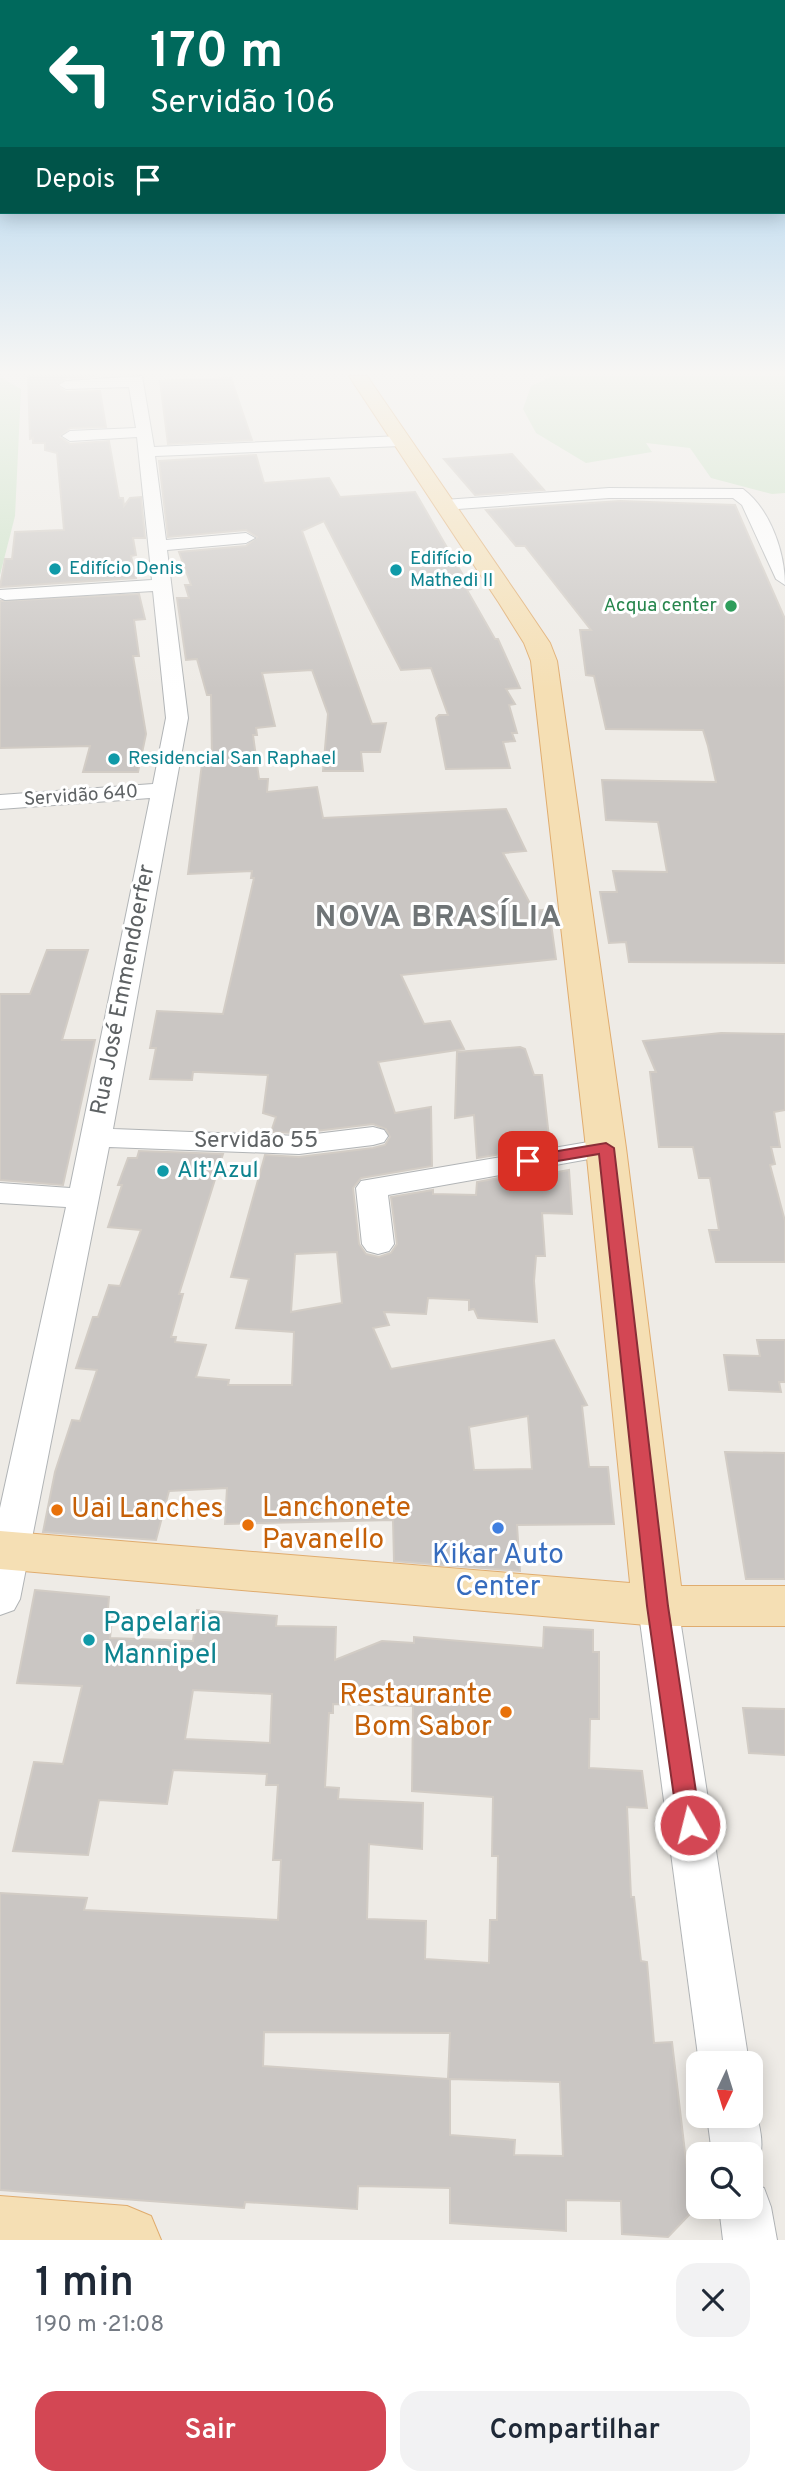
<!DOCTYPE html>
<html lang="pt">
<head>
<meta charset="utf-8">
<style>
	body { margin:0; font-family:Overpass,sans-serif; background:#f2f2f3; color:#1f2937; height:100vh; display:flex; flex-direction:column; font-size:26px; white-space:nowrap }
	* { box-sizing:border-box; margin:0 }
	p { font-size:23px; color:#747a83 }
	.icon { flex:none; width:38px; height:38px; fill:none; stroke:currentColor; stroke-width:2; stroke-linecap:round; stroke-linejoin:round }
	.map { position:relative; height:2240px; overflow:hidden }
	.drawer { display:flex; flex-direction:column; background:#fff; flex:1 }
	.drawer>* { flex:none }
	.hud { position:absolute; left:0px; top:0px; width:786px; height:214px; box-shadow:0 4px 18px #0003; background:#00695c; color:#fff; overflow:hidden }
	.needle { width:46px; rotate:184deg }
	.tools { position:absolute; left:686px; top:2051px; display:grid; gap:14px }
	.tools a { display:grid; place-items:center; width:77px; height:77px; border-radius:14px; background:#fff; box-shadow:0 4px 18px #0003; font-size:35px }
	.pin { position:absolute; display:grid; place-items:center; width:60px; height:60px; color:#fff; margin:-30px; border-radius:14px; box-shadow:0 4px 10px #0006 }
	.me { position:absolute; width:77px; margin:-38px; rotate:352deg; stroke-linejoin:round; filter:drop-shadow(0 0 5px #0008) }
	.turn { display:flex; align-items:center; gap:24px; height:147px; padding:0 35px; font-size:32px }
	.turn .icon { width:91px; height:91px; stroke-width:2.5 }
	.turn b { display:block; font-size:49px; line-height:60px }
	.then { display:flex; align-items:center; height:66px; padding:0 35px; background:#0003; gap:14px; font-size:26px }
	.round { display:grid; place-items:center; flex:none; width:74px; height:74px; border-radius:21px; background:#f2f2f3 }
	.headline { display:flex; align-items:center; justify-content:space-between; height:119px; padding:0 35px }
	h1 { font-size:42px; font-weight:600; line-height:52px }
	.button { display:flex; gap:14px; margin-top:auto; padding:14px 35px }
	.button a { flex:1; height:80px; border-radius:21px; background:#d34754; color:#fff; font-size:28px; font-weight:600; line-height:80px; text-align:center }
	.button a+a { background:#f2f2f3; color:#1f2937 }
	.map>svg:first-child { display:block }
</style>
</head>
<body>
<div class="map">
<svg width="785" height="2240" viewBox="0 0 785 2240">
	<rect width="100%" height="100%" fill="#eeebe6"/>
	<g fill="#cbe2c6">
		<path d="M553 376H785V493L772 494 711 478 690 448 646 443 652 452 586 463 536 433 523 409 531 386Z"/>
		<path d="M0 377 21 389 15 516 0 575Z"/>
	</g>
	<g fill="#cac6c3" stroke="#d2ccc5" stroke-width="2" fill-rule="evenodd">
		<path d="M28 376H97L66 378 57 386 66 392 100 391 106 427 70 428 60 437 70 444 109 441 119 498H123L124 506 130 498 141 497 145 538H133L136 555 131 556 136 578 0 587 5 559H12L15 532 64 530 57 453 45 450V443H33V438L30 439Z"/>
		<path d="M231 378 252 440 168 444 160 381Z"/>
		<path d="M512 454 544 490 475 495 444 459Z"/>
		<path d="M256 455 264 483 329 478 340 497 415 492 471 589 467 590 495 639H498L520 688 506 689 515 704 509 705 517 733H512L515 741 503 742 510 768 446 769 436 718 439 715H448L431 668 401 670 324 521 302 531 372 724 386 723 380 752H361L363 771H323L328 714 312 670 262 673 275 726 256 728 257 735H253L259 779H268L267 792 317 787 323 818 506 809 526 851 503 853 534 911 549 909 556 959 401 975 424 1024 450 1021 464 1049 378 1062 395 1113 431 1107 432 1166 361 1178 353 1188 359 1244 366 1254 379 1257 391 1253 397 1244 391 1197 433 1190V1194L476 1195 477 1182 552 1168V1173L569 1170 572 1214 542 1213 545 1256H536L534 1281 537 1322 478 1318 474 1309 469 1310V1300L428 1298 426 1314 384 1312 389 1325 373 1328 391 1369 554 1340 587 1405 582 1406 589 1467H608L614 1524 517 1525 520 1571 394 1561 393 1520 225 1524 227 1488 169 1491 156 1540 43 1532 55 1472 72 1420 80 1421 97 1370 76 1368 93 1317H98L109 1285 120 1286 141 1230 108 1227 122 1185H118L128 1158H137L139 1151 223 1154 179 1294H183L171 1337H176L175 1342 206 1345 196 1377 229 1380 228 1385H292L294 1332 236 1328 249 1279 231 1277 265 1155 299 1157 373 1148 385 1145 390 1137 386 1129 373 1124 299 1133 271 1132 276 1117 263 1113 268 1075 198 1072H193L192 1080 150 1079 156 1048H150L157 1011 223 1014 254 878H251L252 871 188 874 203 756H212L211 695H207L197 659 186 660 177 598H189L185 585H191L179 552 246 546 257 537 246 530 168 537 159 461ZM337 1252 342 1303 291 1312 295 1254ZM528 1416 532 1469 474 1470 469 1427Z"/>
		<path d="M620 501 735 505 785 619V963L629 962 626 942 609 943 600 892H617L613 871 667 872 658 822 606 820 602 780 716 782 708 746 703 730 606 729 594 676 586 675 580 630H591L525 546H516L486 510Z"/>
		<path d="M139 594 145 619 134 620 139 656H133L146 734 138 772H83L90 746 0 748V601Z"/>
		<path d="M47 950H88L62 1040H95L63 1185 0 1180V994H30Z"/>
		<path d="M721 1033 785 1034V1110L774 1112 780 1147H771L775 1164 770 1165 785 1221V1262H716L709 1230H719L710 1178H699L693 1147H659L650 1072H656L643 1041Z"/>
		<path d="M520 1047 525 1049 534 1075H542L550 1146 477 1158 474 1115 455 1118 457 1052Z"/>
		<path d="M757 1340H785V1382H779L781 1392 729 1390 724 1355 760 1356Z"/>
		<path d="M725 1452 785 1453V1579H746Z"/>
		<path d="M35 1590 109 1597 108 1609H113L110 1638 193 1641 197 1610 277 1616 276 1626 336 1627 335 1660 382 1641 414 1643V1637L543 1648 544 1627 593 1630V1652H599V1719H590L589 1768 642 1771 647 1808 627 1807 631 1897H634L641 1961 647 1962 654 2043 672 2042 692 2212 668 2237 622 2234 621 2201 566 2200V2231L450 2223V2188L358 2186 357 2209 245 2202 244 2208 0 2190V1893L87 1898 84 1910 278 1920 281 1860H273L278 1785H266L267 1774 173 1770 167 1804 99 1800 88 1855 13 1851 34 1762 63 1764 82 1686 17 1683ZM193 1690 272 1694 270 1743 185 1739ZM333 1704 413 1706 412 1791 493 1797 492 1856H498L497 1920H490L489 1963 425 1959 426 1921 367 1919 369 1844 422 1849 423 1803 338 1799 339 1788 325 1787 329 1713H333ZM264 2032 450 2033 448 2079 263 2066ZM450 2079 560 2082 563 2156 514 2155 515 2140 450 2135Z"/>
		<path d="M743 1708 785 1709V1755L749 1753Z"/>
	</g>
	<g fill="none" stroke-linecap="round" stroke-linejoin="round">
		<defs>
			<g id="minor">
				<path d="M142 376 154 447 401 436 409 441 401 446 155 456 166 540 246 533 255 538 246 543 167 550 188 718 113 1129 299 1136 373 1127 384 1130 388 1136 384 1142 373 1145 299 1154 109 1147 20 1599 14 1610 0 1615V1508L66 1207 0 1203V1183L70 1188 150 798 0 809V795L153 784 166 718 153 591 5 600 0 598V590L152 580 137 437 70 441 62 436 70 431 136 428 129 387 66 389 59 385 66 381Z"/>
				<path d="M609 488 743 489C770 509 785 552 785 585L776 579 742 505 733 498H609L444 510 436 505 444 500Z"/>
				<path d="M606 1139 617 1142 621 1148 617 1154 388 1195 394 1244 389 1251 378 1254 367 1251 362 1244 356 1188 361 1181Z"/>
				<path d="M658 1590 672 1595 678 1606 749 2063H699L638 1606 644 1595Z"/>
				<path d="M751 2100C761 2125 766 2148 756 2172L751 2174V2154H712L707 2116H751Z"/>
				<path d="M751 2183 764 2188 771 2207 777 2240H723L719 2207H751Z"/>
			</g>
			<g id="major">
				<path d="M349 376H367L523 603 550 643 557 661 626 1148 681 1586H785V1626H658L0 1569V1531L630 1583 586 1148 531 661 524 643 499 603Z"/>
				<path d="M0 2196 127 2206 151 2216 161 2240H0Z"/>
			</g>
		</defs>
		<use href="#minor" stroke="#b1b4b6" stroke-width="2"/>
		<use href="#major" stroke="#e0ac6e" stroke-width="2"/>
		<use href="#minor" fill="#fff" fill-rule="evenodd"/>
		<use href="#major" fill="#f5dfb4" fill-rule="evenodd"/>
	</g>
	<linearGradient id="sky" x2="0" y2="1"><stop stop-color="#91c6ed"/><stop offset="0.54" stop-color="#f7f6f4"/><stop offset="1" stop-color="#f7f6f4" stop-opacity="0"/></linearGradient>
	<rect width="785" height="690" fill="url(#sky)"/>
	<path fill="#d34754" stroke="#892e37" stroke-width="2" d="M606 1143 614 1148 668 1606 701 1825 698 1832 690 1836 681 1832 678 1825 647 1606 599 1154 528 1166 520 1161 528 1156Z"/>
	<g fill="#0f9aa8" stroke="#fff" stroke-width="2.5">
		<circle cx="55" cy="569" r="7"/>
		<circle cx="396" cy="570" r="7"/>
		<circle cx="114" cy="759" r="7"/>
		<circle cx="163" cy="1171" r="7"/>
		<circle cx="89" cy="1640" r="7"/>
	</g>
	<circle fill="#2e9e5b" stroke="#fff" stroke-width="2.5" cx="731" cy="606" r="7"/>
	<g fill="#e8710a" stroke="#fff" stroke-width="2.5">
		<circle cx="57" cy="1510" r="7"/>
		<circle cx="248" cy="1525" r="7"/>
		<circle cx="506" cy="1712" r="7"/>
	</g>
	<circle fill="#3f7fe0" stroke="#fff" stroke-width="2.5" cx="498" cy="1528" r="7"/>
	<g text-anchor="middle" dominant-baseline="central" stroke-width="6" stroke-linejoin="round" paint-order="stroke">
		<g font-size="19" fill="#0d838f" stroke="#fff" text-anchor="start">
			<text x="410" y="559">Edifício<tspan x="410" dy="22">Mathedi II</tspan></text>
			<text x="69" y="569">Edifício Denis</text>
			<text x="128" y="759">Residencial San Raphael</text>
		</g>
		<g font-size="19" fill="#27864d" stroke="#fff" text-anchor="end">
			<text x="717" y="606">Acqua center</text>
		</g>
		<g font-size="19" fill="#5e6264" stroke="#fff">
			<text transform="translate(81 796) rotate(-4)">Servidão 640</text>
		</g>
		<g font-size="23" fill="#5e6264" stroke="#fff">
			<text transform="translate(124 990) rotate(-79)">Rua José Emmendoerfer</text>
			<text x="256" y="1141">Servidão 55</text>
		</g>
		<g font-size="23" fill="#0d838f" stroke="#fff" text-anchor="start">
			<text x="177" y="1171">Alt'Azul</text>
		</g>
		<g font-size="28" fill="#c56008" stroke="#fff" text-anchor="start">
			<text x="262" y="1509">Lanchonete<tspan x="262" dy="32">Pavanello</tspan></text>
			<text x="71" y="1510">Uai Lanches</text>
			<text x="492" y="1696" text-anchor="end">Restaurante<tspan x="492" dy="32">Bom Sabor</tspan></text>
		</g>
		<g font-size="28" fill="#366cbe" stroke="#fff">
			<text x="498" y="1556">Kikar Auto<tspan x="498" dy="32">Center</tspan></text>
		</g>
		<g font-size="28" fill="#0d838f" stroke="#fff" text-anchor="start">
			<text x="103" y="1624">Papelaria<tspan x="103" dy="32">Mannipel</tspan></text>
		</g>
		<g font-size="30" font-weight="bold" letter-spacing="2" fill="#6f7476" stroke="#fff">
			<text x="439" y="918">NOVA BRASÍLIA</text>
		</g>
	</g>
</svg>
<div class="tools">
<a><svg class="needle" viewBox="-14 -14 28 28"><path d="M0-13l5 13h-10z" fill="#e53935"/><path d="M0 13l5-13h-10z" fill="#747a83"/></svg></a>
<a><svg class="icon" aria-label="search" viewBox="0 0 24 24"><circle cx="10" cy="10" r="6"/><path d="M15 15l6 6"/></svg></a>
</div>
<div class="pin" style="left:528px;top:1161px;background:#d93025"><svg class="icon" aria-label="arrive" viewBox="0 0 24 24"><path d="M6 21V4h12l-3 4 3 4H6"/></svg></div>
<svg class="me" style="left:690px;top:1825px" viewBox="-20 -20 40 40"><circle r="17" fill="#d34754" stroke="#fff" stroke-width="3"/><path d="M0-11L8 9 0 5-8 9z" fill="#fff"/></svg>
<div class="hud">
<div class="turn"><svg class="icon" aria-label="left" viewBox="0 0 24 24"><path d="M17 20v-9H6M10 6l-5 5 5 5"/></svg><div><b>170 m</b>Servidão 106</div></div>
<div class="then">Depois<svg class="icon" aria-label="arrive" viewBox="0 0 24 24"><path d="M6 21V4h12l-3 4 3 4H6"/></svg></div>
</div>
</div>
<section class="drawer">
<div class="headline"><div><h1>1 min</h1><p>190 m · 21:08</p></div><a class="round"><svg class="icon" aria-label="close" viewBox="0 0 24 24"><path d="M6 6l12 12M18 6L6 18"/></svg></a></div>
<div class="button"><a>Sair</a><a>Compartilhar</a></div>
</section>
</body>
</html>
